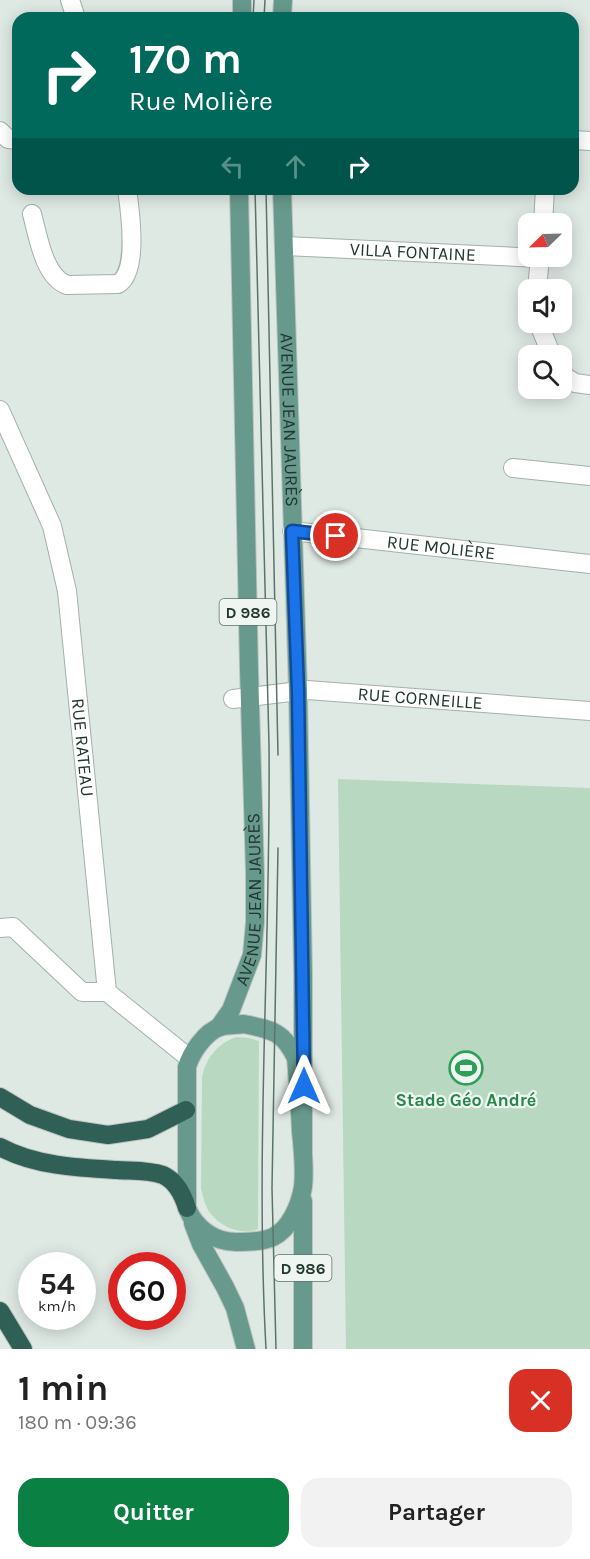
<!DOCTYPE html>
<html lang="fr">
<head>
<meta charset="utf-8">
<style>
	body { margin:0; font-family:Karla,sans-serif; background:#f2f2f2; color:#222; height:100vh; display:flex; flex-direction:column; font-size:22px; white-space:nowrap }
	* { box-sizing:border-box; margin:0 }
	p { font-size:20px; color:#767676 }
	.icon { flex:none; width:33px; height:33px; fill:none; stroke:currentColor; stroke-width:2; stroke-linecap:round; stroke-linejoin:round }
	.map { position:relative; height:1349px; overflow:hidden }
	.sheet { display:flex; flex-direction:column; background:#fff; flex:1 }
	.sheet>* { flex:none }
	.top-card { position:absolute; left:12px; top:12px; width:567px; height:183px; border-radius:18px; box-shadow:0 3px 15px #0003; background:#00695c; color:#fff; overflow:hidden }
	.needle { width:39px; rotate:247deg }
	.fabs { position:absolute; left:518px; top:213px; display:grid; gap:12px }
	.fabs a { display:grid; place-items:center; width:54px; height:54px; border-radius:12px; background:#fff; box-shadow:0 3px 15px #0003; font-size:30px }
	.speed { position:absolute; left:18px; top:1252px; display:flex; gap:12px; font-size:30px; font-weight:700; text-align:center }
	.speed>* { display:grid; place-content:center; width:78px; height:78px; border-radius:50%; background:#fff; box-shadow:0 3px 15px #0003; line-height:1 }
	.speed small { font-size:15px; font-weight:400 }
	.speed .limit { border:9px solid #d22; background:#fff; color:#111 }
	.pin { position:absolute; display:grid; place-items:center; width:51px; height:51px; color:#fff; margin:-26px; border:3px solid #fff; border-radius:50%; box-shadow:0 2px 6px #0007 }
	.me { position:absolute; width:66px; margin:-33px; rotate:0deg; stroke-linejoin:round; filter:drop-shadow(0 0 4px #0008) }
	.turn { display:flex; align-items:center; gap:21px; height:126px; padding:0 18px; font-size:27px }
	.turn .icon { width:78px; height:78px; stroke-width:2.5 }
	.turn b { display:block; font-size:42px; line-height:51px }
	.lanes { display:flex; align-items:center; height:57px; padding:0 18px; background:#0003; justify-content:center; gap:30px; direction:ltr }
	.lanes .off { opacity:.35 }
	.round { display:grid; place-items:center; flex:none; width:63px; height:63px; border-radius:18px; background:#f2f2f2 }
	.overview { display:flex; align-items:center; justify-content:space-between; height:102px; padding:0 18px }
	h1 { font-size:36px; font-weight:700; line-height:45px }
	.button { display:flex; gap:12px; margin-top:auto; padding:12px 18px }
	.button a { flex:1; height:69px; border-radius:18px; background:#0b8043; color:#fff; font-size:24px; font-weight:700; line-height:69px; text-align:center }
	.button a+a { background:#f2f2f2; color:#222 }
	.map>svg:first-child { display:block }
</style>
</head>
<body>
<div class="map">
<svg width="590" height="1349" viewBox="0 0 590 1349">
	<rect width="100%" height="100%" fill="#dfe9e4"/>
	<g fill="#b9d8c1">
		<path d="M338 779 590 788V1349H346Z"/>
		<path d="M236 1037 249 1038 259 1041 258 1229C242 1236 221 1227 211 1214 205 1207 203 1197 201 1188L202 1077C206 1058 217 1044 236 1037Z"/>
	</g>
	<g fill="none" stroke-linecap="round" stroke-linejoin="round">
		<defs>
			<g id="minor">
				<path d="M70 0 76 18"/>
				<path d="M0 131 8 139 18 140"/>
				<path d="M573 140 590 141"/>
				<path d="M32 214C38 236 44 277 67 285L118 284C139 272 130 210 127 189"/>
				<path d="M543 224 545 189"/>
				<path id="s1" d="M285 246 540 258"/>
				<path d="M537 290 540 256"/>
				<path d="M538 322 552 356"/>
				<path d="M561 374 575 383 590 385"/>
				<path id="s2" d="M0 410 52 526 67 591 107 992 189 1058"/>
				<path d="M513 468 590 476"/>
				<path id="s3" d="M292 531 590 564"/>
				<path id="s4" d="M233 699 307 690 590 711"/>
				<path d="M0 928 13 927 82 992H107"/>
			</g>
			<g id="major">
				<path d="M242 18V0"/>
				<path d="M282 18 283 0"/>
				<path id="s5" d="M282 189 298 691 303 974V1154"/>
				<path d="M244 1024C272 1030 283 1031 296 1058 298 1082 300 1107 301 1132 303 1150 305 1169 303 1187 300 1205 290 1229 273 1237 263 1242 247 1242 236 1242 214 1242 195 1228 187 1208V1067C191 1053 205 1032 220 1027 227 1025 237 1025 244 1024Z"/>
				<path id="s6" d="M219 1027 231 1010 252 955 255 922V874L249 669 239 189"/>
				<path d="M303 1201V1349"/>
				<path d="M193 1223 201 1244 225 1287 235 1308 246 1349"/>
			</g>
			<g id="highway">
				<path d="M0 1097 30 1115 69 1129 108 1135 148 1129 186 1110"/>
				<path d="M0 1147C35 1166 79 1168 117 1170 132 1171 149 1170 163 1175 176 1181 183 1195 187 1208"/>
				<path d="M0 1311 23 1349"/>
			</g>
		</defs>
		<use href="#minor" stroke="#a3b0aa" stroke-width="20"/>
		<use href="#major" stroke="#bdc3c1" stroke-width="20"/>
		<use href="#highway" stroke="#bdc3c1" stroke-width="20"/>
		<use href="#minor" stroke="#fff" stroke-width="18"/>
		<use href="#major" stroke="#679a8c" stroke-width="18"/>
		<use href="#highway" stroke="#306055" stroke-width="18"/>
		<g stroke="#5c736c" stroke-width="1.5">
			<path d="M253 18 254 0"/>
			<path d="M264 18 265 0"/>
			<path d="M255 189 269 745C271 946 255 1148 266 1349"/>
			<path d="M266 189 278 755"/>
			<path d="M276 1349 272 1188 278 848"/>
		</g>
	</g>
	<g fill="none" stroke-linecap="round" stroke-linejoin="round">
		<defs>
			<path id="route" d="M304 1086 298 691 292 531 336 536"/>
		</defs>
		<use href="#route" stroke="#114b97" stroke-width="15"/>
		<use href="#route" stroke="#1a73e8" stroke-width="10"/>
	</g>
	<defs>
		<symbol id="stadium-ring" viewBox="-11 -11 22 22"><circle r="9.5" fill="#eff6f2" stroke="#2e9e5b" stroke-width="1.5"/><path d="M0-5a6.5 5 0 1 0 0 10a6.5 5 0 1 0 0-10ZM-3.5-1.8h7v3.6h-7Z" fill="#2e9e5b"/></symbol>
	</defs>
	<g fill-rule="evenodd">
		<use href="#stadium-ring" x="447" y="1049" width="38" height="38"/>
	</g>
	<g text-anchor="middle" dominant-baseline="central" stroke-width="4.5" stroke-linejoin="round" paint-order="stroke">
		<g fill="#eff6f2" stroke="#60706a" stroke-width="1.5">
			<rect x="219.5" y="599" width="57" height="26" rx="4.5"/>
			<rect x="274.5" y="1255" width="57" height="26" rx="4.5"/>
		</g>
		<g font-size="16" font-weight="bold" fill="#223730">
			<text x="248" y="612">D 986</text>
			<text x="303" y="1268">D 986</text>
		</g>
		<g font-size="18" fill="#223730" stroke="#eff6f2">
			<text stroke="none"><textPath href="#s1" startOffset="128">VILLA FONTAINE</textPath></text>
			<text stroke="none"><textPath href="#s5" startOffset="231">AVENUE JEAN JAURÈS</textPath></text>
			<text stroke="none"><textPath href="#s3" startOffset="150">RUE MOLIÈRE</textPath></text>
			<text stroke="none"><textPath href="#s4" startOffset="188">RUE CORNEILLE</textPath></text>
			<text stroke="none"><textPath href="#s2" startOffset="351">RUE RATEAU</textPath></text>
			<text stroke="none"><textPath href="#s6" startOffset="135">AVENUE JEAN JAURÈS</textPath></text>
		</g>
		<g font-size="18" font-weight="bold" fill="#27864d" stroke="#eff6f2">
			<text x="466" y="1100">Stade Géo André</text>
		</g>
	</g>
</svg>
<div class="fabs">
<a><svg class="needle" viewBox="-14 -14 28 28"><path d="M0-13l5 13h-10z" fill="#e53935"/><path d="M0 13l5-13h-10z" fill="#767676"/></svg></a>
<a><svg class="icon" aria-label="sound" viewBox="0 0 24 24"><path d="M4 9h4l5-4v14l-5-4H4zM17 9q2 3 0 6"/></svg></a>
<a><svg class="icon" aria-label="search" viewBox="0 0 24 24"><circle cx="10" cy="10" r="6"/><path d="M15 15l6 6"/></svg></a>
</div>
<div class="speed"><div>54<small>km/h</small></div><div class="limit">60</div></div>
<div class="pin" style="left:336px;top:536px;background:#d93025"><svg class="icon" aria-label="arrive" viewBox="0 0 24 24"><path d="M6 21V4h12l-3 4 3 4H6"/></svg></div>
<svg class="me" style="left:304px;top:1086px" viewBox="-20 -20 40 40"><path d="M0-17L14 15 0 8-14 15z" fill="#1a73e8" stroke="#fff" stroke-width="4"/></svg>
<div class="top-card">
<div class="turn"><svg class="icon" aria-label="right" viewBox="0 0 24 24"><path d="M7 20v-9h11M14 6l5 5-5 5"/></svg><div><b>170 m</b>Rue Molière</div></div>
<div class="lanes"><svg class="icon off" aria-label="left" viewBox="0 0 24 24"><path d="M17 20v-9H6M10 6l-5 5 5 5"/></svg><svg class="icon off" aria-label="ahead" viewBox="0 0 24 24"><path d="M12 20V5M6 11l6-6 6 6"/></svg><svg class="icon" aria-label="right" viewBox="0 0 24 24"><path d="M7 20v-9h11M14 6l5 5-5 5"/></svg></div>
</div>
</div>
<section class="sheet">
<div class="overview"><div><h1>1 min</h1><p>180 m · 09:36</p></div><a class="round" style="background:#d93025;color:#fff"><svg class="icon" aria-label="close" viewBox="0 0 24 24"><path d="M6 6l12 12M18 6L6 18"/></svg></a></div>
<div class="button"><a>Quitter</a><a>Partager</a></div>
</section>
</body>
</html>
